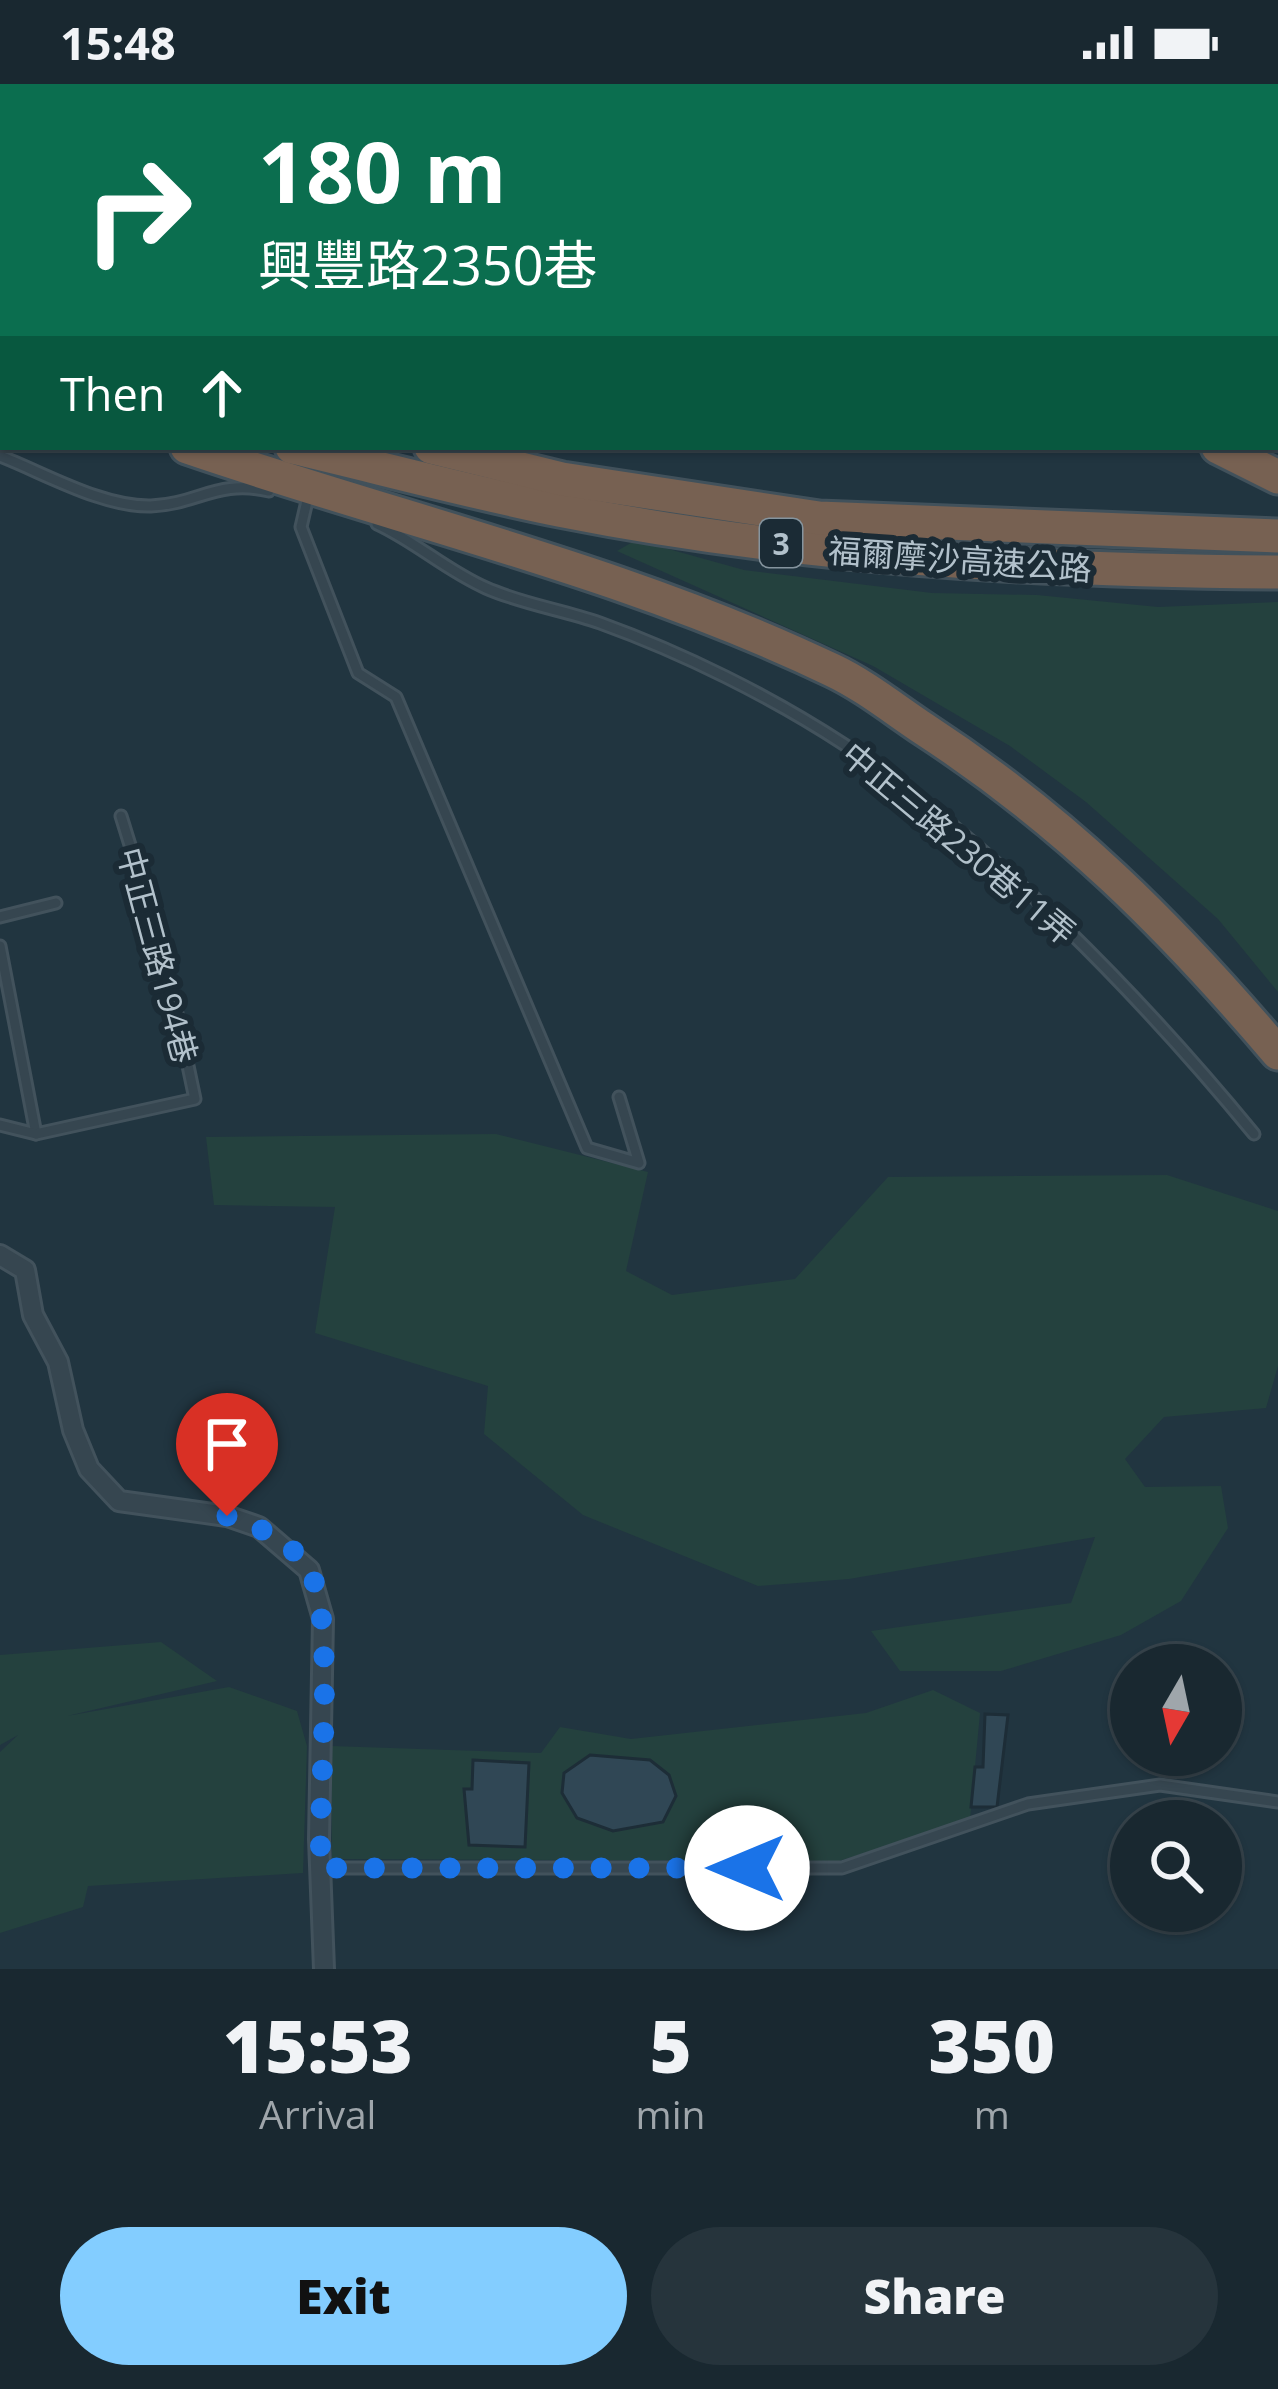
<!DOCTYPE html>
<html lang="en">
<head>
<meta charset="utf-8">
<style>
	body { margin:0; font-family:"Open Sans","Noto Sans TC",sans-serif; background:#26343c; color:#f1f3f6; height:100vh; display:flex; flex-direction:column; font-size:45px; white-space:nowrap }
	* { box-sizing:border-box; margin:0 }
	p { font-size:39px; color:#9fa6ab }
	.icon { flex:none; width:66px; height:66px; fill:none; stroke:currentColor; stroke-width:2; stroke-linecap:round; stroke-linejoin:round }
	.map { position:relative; height:1885px; overflow:hidden }
	.details { display:flex; flex-direction:column; background:#192830; flex:1 }
	.details>* { flex:none }
	.banner { position:absolute; left:0px; top:0px; width:1278px; height:366px; box-shadow:0 3px 9px #0004,0 0 0 3px #37444c; background:#0b6e4f; color:#fff; overflow:hidden }
	.needle { width:78px; rotate:189deg }
	.fabs { position:absolute; left:1110px; top:1560px; display:grid; gap:24px }
	.fabs a { display:grid; place-items:center; width:132px; height:132px; border-radius:50%; background:#192830; box-shadow:0 3px 9px #0004,0 0 0 3px #37444c; font-size:60px }
	.pin { position:absolute; display:grid; place-items:center; width:102px; height:102px; color:#fff; margin:-123px -51px; border-radius:50% 50% 50% 0; rotate:-45deg; box-shadow:0 0 12px #0007 }
	.pin .icon { rotate:45deg }
	.me { position:absolute; width:132px; margin:-66px; rotate:270deg; stroke-linejoin:round; filter:drop-shadow(0 0 9px #0008) }
	.turn { display:flex; align-items:center; gap:42px; height:252px; padding:0 60px; font-size:54px }
	.turn .icon { width:156px; height:156px; stroke-width:2.5 }
	.turn b { display:block; font-size:84px; line-height:102px }
	.then { display:flex; align-items:center; height:114px; padding:0 60px; background:#0003; gap:24px; font-size:45px }
	.eta { display:flex; justify-content:space-evenly; align-items:center; height:204px; text-align:center }
	.eta b { font-size:72px; font-weight:800; line-height:84px }
	.button { display:flex; gap:24px; margin-top:auto; padding:24px 60px }
	.button a { flex:1; height:138px; border-radius:72px; background:#83cdff; color:#111; font-size:48px; font-weight:800; line-height:138px; text-align:center }
	.button a+a { background:#26343c; color:#f1f3f6 }
	.status { display:flex; justify-content:space-between; align-items:center; height:84px; padding:0 60px; background:#192830; direction:ltr }
	.status svg { height:33px; fill:currentColor }
	.map>svg:first-child { display:block }
</style>
</head>
<body>
<div class="status"><b>15:48</b><svg viewBox="0 0 49 12"><path d="M0 12V9h3v3zM5 12V6h3v6zM10 12V3h3v9zM15 12V0h3v12zM26 1h20v11H26zM47 4h2v5h-2z"/></svg></div>
<div class="map">
<svg width="1278" height="1885" viewBox="0 0 1278 1885">
	<rect width="100%" height="100%" fill="#213540"/>
	<g fill="#24413e">
		<path d="M636 456 744 486 932 509 1037 511 1158 523 1278 518V908L1218 835 1086 718 1010 662 873 582 617 467Z"/>
		<path d="M496 1050 648 1088 626 1187 672 1211 795 1195 888 1093 1167 1091 1278 1127V1282L1266 1324 1164 1333 1125 1375 1145 1403 1221 1402 1228 1444 1181 1517 1121 1551 1001 1587H900L871 1547 1071 1519 1095 1453 849 1495 758 1502 583 1431 484 1350 488 1302 315 1249 335 1123 214 1121 206 1053Z"/>
		<path d="M161 1558 217 1597 67 1632 229 1603 297 1627 307 1662 303 1789 88 1802 83 1823 0 1849V1668L18 1651 0 1661V1571Z"/>
		<path d="M933 1606 980 1629 970 1736 839 1777 332 1775 331 1662 541 1669 560 1643 631 1655 866 1629Z"/>
	</g>
	<g fill="#304755" stroke="#1d2d37" stroke-width="3">
		<path d="M985 1630 1008 1631 997 1723H971L975 1683H983Z"/>
		<path d="M590 1671 650 1676 669 1691 676 1712 663 1738 613 1747 577 1734 562 1709 564 1689Z"/>
		<path d="M473 1676 529 1679 525 1763 469 1761 464 1705H472Z"/>
	</g>
	<g fill="none" stroke-linecap="round" stroke-linejoin="round">
		<defs>
			<g id="service">
				<path d="M162 0 163 3"/>
				<path d="M512 0 513 3"/>
				<path d="M1201 0 1202 3"/>
				<path d="M1275 172 1278 179"/>
				<path d="M0 372C46 390 102 423 151 422 198 420 218 395 269 407"/>
				<path d="M307 417 301 443 358 589 396 613 587 1064 639 1079 619 1013"/>
				<path d="M377 440C416 458 447 487 486 504 522 520 563 526 600 539 683 569 770 612 845 661 991 757 1143 915 1254 1050"/>
				<path d="M0 833 56 819"/>
				<path d="M0 862 36 1050"/>
				<path d="M0 1041 36 1050 195 1015 166 877 121 732"/>
				<path d="M321 1784H842L1028 1720 1160 1701 1278 1718"/>
			</g>
			<path id="minor" d="M0 1171 25 1186 33 1231 58 1278 73 1346 89 1385 119 1417 227 1432 259 1443 309 1486 323 1535 319 1755 324 1885"/>
			<g id="motorway">
				<path d="M0 236 3 238"/>
				<path d="M0 296 3 297"/>
				<path d="M187 363C403 437 625 487 832 586 864 601 894 625 924 645 1065 737 1169 841 1278 969"/>
				<path d="M292 363C381 384 470 408 559 426 795 473 1038 487 1278 488"/>
				<path d="M431 363 562 395 819 434 1278 452"/>
				<path d="M1218 363 1278 393"/>
			</g>
		</defs>
		<use href="#service" stroke="#42525c" stroke-width="15"/>
		<use href="#minor" stroke="#42525c" stroke-width="24"/>
		<use href="#motorway" stroke="#41515b" stroke-width="39"/>
		<use href="#service" stroke="#364650" stroke-width="9"/>
		<use href="#minor" stroke="#364650" stroke-width="18"/>
		<use href="#motorway" stroke="#776152" stroke-width="33"/>
	</g>
	<g fill="none" stroke-linecap="round" stroke-linejoin="round">
		<path stroke="#1a73e8" stroke-width="21" stroke-dasharray="0 37.8" d="M227 1432C257 1442 294 1458 310 1488 337 1539 317 1715 321 1784H747"/>
	</g>
	<g text-anchor="middle" dominant-baseline="central" stroke-width="12" stroke-linejoin="round" paint-order="stroke">
		<rect fill="#1b2b35" stroke="#85949e" stroke-width="3" x="760" y="435" width="42" height="48" rx="9"/>
		<g font-size="30" font-weight="bold" fill="#b2c1cb">
			<text x="781" y="459">3</text>
		</g>
		<g font-size="33" fill="#b2c1cb" stroke="#1b2b35">
			<text transform="translate(960 475) rotate(4)">福爾摩沙高速公路</text>
			<text transform="translate(959 759) rotate(40)">中正三路230巷11弄</text>
			<text transform="translate(158 871) rotate(75)">中正三路194巷</text>
		</g>
	</g>
</svg>
<div class="fabs">
<a><svg class="needle" viewBox="-14 -14 28 28"><path d="M0-13l5 13h-10z" fill="#e53935"/><path d="M0 13l5-13h-10z" fill="#9fa6ab"/></svg></a>
<a><svg class="icon" aria-label="search" viewBox="0 0 24 24"><circle cx="10" cy="10" r="6"/><path d="M15 15l6 6"/></svg></a>
</div>
<div class="pin" style="left:227px;top:1432px;background:#d93025"><svg class="icon" aria-label="arrive" viewBox="0 0 24 24"><path d="M6 21V4h12l-3 4 3 4H6"/></svg></div>
<svg class="me" style="left:747px;top:1784px" viewBox="-20 -20 40 40"><circle r="19" fill="#fff"/><path d="M0-13L10 11 0 6-10 11z" fill="#1a73e8"/></svg>
<div class="banner">
<div class="turn"><svg class="icon" aria-label="right" viewBox="0 0 24 24"><path d="M7 20v-9h11M14 6l5 5-5 5"/></svg><div><b>180 m</b>興豐路2350巷</div></div>
<div class="then">Then<svg class="icon" aria-label="ahead" viewBox="0 0 24 24"><path d="M12 20V5M6 11l6-6 6 6"/></svg></div>
</div>
</div>
<section class="details">
<div class="eta">
<div><b>15:53</b><p>Arrival</p></div>
<div><b>5</b><p>min</p></div>
<div><b>350</b><p>m</p></div>
</div>
<div class="button"><a>Exit</a><a>Share</a></div>
</section>
</body>
</html>
